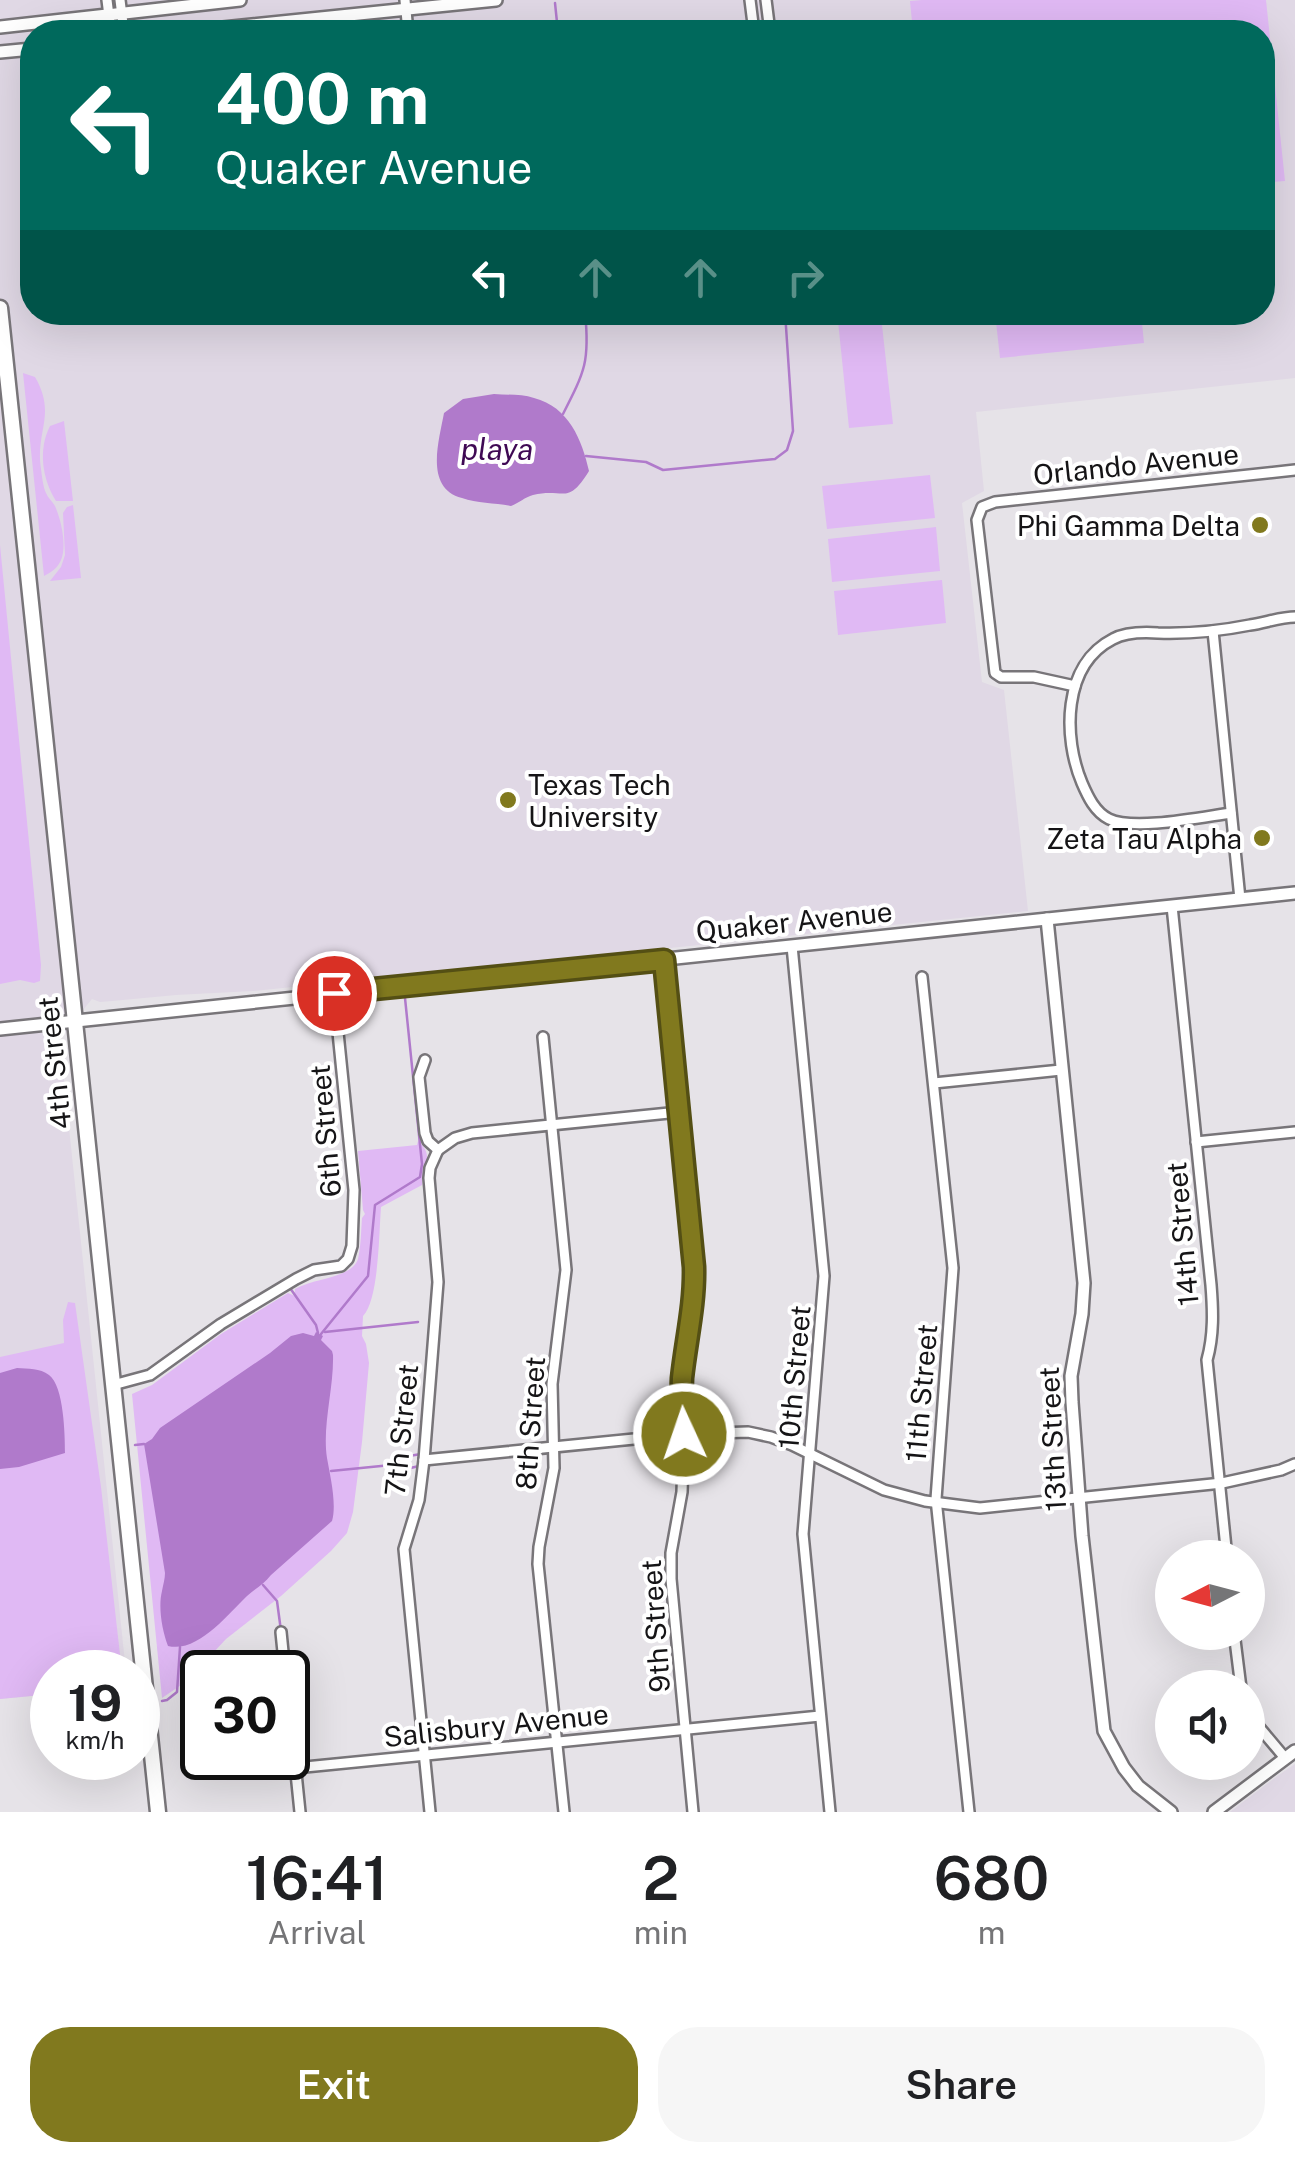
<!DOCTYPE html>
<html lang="en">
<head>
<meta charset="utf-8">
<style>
	body { margin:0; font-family:"Public Sans",sans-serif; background:#f6f6f6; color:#202124; height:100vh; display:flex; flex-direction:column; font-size:38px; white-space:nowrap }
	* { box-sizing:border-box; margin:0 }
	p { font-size:32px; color:#757577 }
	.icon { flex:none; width:55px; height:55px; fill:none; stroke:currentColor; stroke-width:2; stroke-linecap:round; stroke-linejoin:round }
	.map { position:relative; height:1812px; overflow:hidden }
	.panel { display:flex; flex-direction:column; background:#fff; flex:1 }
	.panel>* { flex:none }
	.hud { position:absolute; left:20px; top:20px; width:1255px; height:305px; border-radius:40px; box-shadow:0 10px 40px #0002; background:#00695c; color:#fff; overflow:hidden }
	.needle { width:65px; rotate:264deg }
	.controls { position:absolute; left:1155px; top:1540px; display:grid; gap:20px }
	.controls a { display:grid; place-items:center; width:110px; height:110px; border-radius:50%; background:#fff; box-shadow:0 10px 40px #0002; font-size:50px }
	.speed { position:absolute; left:30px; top:1650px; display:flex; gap:20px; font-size:50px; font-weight:700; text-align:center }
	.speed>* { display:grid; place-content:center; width:130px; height:130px; border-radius:50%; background:#fff; box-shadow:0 10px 40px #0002; line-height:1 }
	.speed small { font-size:25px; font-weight:400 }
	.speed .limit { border:5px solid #111; border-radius:15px; background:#fff; color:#111 }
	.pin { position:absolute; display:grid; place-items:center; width:85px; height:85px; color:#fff; margin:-42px; border:5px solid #fff; border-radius:50%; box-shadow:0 2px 10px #0007 }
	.me { position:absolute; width:110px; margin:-55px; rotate:357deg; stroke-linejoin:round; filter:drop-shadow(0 0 8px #0008) }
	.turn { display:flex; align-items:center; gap:35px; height:210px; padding:0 30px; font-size:45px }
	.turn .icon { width:130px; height:130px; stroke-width:2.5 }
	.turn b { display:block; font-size:70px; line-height:85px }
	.lanes { display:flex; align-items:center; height:95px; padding:0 30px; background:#0003; justify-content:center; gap:50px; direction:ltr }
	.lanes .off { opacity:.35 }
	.eta { display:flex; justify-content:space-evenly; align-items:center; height:170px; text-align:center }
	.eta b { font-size:60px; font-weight:600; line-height:70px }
	.primary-button { display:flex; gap:20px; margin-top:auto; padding:20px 30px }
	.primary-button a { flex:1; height:115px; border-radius:40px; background:#81791e; color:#fff; font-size:40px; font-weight:600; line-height:115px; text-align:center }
	.primary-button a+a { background:#f6f6f6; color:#202124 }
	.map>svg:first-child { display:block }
</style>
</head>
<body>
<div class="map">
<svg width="1295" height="1812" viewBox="0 0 1295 1812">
	<rect width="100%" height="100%" fill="#e6e3e8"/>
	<g fill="#e0d8e5" fill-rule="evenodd">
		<path d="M0 0H1295V378L976 412 984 491 962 503 982 682 1004 690 1028 911 253 991 176 995 112 1001 100 1002 92 999 57 1042 61 1051 126 1672H52V1694L0 1699ZM32 32H1262V312H32Z"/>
		<path d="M1295 1764V1812H1230L1276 1777Z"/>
	</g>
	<g fill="#e0b9f4">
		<path d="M922 0H1266L1285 181 1263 183 1262 32H913L910 1Z"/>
		<path d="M995 313H1141L1144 343 1000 358Z"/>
		<path d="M881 316 893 424 849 428 838 321Z"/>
		<path d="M23 373 35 377C57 415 35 431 41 469 42 476 43 487 46 493 48 498 52 501 55 506 61 520 65 538 63 553 61 565 54 571 44 576Z"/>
		<path d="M64 421 73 501H56C42 479 38 449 50 426Z"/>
		<path d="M930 475 935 518 827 529 822 486Z"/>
		<path d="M73 505 81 578 50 581 61 567 65 555 63 513 67 507Z"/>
		<path d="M936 527 940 571 832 582 828 539Z"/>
		<path d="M0 545 41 965 40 981 34 983 20 980 0 984Z"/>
		<path d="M942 580 946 623 838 635 834 591Z"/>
		<path d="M418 1141C435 1156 423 1165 422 1185L381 1207C379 1232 379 1300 363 1316L362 1336 366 1344 369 1363 362 1442 353 1512 347 1533 331 1551 281 1596 226 1639 187 1681 162 1698 132 1394 152 1385 221 1334 288 1293 295 1296V1289C314 1278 352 1278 358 1259 361 1246 361 1231 362 1218L365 1214 363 1210 358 1151 417 1145Z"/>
		<path d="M68 1302 75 1303 101 1487 122 1672H52V1694L0 1699V1357L64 1343 63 1320Z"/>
	</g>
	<g fill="#b07acb">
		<path d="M494 394C507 395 522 394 534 398 569 407 582 440 589 471 567 507 564 487 533 495 525 497 519 503 511 506 495 503 477 503 462 498 424 488 439 441 444 413L463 399Z"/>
		<path d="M316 1332 323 1336 321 1340 332 1351 333 1355C334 1388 322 1426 327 1458 330 1475 337 1504 332 1521L271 1575C264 1584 255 1589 247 1596 227 1615 198 1653 168 1646 162 1630 158 1607 162 1591 163 1585 165 1579 165 1573L144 1444 152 1439 160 1428 270 1353 291 1336 303 1333 314 1336Z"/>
		<path d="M17 1368C28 1369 40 1368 49 1375 64 1386 65 1435 65 1453L19 1467 0 1469V1373Z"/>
	</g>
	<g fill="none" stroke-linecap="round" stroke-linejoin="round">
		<g stroke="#b07acb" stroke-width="2.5">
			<path d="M555 3 558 32"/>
			<path d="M563 414C585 371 590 361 585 312"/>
			<path d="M586 456 646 462 663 470 775 459 787 450 793 431 785 312"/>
			<path d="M290 1288 316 1325 318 1333"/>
			<path d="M325 1332 418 1322"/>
			<path d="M321 1334 368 1276 375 1205 420 1177 422 1164 405 998"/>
			<path d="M135 1445 144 1444"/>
			<path d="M391 1465 403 1457 421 1454"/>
			<path d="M331 1471 391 1465 402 1470 419 1466"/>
			<path d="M263 1585 277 1601 281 1631"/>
			<path d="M162 1701 167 1700 177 1692 180 1647"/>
		</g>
		<defs>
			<g id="street">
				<path d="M107 0 111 32"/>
				<path d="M120 0 124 32"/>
				<path d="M405 0 408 32"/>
				<path d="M750 0 754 32"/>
				<path d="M766 0 770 32"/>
				<path d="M1213 631 1240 899"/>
				<path d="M1075 686 1034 677H1001L995 673 977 520 982 507 995 502 1295 470"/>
				<path d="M1231 813C1202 817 1134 831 1109 819 1095 812 1088 797 1082 783 1063 738 1062 665 1113 639 1126 632 1143 632 1158 633 1189 634 1220 631 1250 625 1265 623 1280 617 1295 617"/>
				<path d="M1172 906 1211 1285C1213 1310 1214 1335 1207 1360L1227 1558"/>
				<path d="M792 946 824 1276 803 1534 830 1812"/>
				<path d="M664 960 694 1267 693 1299 682 1381 681 1406 684 1434 682 1492 671 1553V1579L693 1812"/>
				<path d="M922 977 953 1268 936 1499 969 1812"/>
				<path d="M543 1037 566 1270 552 1384 554 1468 539 1547 538 1564 564 1812"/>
				<path d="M425 1060 419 1077 425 1133 428 1141 438 1150 430 1168 429 1178 438 1282 424 1460 419 1500 404 1549 430 1812"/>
				<path d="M934 1083 1061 1070"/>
				<path d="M1196 1142 1295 1132"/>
				<path d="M438 1150 455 1138 472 1133 679 1112"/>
				<path d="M113 1385 150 1375 221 1324 296 1279 314 1270 341 1266 348 1259 352 1246 354 1190 334 993"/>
				<path d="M424 1460 684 1434 748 1432 771 1437 792 1445 884 1490 925 1501 980 1508 1222 1483 1281 1470 1295 1464"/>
				<path d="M281 1632 285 1672"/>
				<path d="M1234 1632 1241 1688"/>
				<path d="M288 1695 300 1812"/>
				<path d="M1248 1707 1259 1727 1285 1758"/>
				<path d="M295 1768 820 1716"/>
			</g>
			<g id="secondary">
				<path d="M0 27 240 0"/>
				<path d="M184 32 496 0"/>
				<path d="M0 52 32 49"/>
				<path d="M1047 919 1084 1283 1082 1314 1071 1376 1072 1402 1082 1536 1104 1731 1124 1768 1138 1786 1171 1812"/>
				<path d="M0 1029 1295 893"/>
				<path d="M1214 1812 1295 1751"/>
			</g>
			<path id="primary" d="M0 308 158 1812"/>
		</defs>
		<use href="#street" stroke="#787579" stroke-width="14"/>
		<use href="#secondary" stroke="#787579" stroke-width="16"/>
		<use href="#primary" stroke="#787579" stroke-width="19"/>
		<use href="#street" stroke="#fff" stroke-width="9"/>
		<use href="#secondary" stroke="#fff" stroke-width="11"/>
		<use href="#primary" stroke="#fff" stroke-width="14"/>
	</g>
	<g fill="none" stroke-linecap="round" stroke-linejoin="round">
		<defs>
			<path id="route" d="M334 993 664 960 694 1267C695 1304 686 1341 682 1378 681 1397 683 1415 684 1434"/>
		</defs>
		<use href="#route" stroke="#544f14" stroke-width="25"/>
		<use href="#route" stroke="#81791e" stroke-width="18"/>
	</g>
	<g fill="#81791e" stroke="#fff" stroke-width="4">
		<circle cx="1260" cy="525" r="10"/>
		<circle cx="508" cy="800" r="10"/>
		<circle cx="1262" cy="838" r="10"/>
	</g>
	<g text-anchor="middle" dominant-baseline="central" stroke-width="8" stroke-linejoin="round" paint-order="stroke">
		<g font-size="28" fill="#151416" stroke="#fff">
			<text transform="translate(1136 464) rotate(-6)">Orlando Avenue</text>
			<text transform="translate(794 921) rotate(-6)">Quaker Avenue</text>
			<text transform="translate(54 1063) rotate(-96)">4th Street</text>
			<text transform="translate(325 1131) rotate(-95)">6th Street</text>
			<text transform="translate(1182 1234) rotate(-95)">14th Street</text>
			<text transform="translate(794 1377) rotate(-85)">10th Street</text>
			<text transform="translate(921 1393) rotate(-85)">11th Street</text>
			<text transform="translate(530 1423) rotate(-86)">8th Street</text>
			<text transform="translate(401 1430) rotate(-84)">7th Street</text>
			<text transform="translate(1052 1439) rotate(-93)">13th Street</text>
			<text transform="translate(655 1626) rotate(-94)">9th Street</text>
			<text transform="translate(496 1725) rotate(-6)">Salisbury Avenue</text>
		</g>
		<g font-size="28" fill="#151416" stroke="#fff" text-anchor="end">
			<text x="1240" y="525">Phi Gamma Delta</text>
			<text x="528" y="784" text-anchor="start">Texas Tech<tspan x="528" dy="32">University</tspan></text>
			<text x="1242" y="838">Zeta Tau Alpha</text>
		</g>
		<g font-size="30" font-style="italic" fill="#3f0954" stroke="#fff">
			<text x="497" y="449">playa</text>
		</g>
	</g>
</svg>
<div class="controls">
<a><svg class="needle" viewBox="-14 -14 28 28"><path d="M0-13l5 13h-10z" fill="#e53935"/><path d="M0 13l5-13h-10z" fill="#757577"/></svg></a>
<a><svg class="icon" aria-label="sound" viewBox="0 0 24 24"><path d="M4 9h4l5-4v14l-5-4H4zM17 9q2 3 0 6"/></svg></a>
</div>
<div class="speed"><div>19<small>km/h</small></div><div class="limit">30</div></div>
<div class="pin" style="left:334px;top:993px;background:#d93025"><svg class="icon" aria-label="arrive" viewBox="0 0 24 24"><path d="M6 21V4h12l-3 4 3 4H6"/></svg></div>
<svg class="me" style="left:684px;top:1434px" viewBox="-20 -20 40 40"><circle r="17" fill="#81791e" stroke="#fff" stroke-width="3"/><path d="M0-11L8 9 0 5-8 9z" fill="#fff"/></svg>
<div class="hud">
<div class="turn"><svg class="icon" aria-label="left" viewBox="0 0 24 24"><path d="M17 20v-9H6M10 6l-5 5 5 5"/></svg><div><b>400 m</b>Quaker Avenue</div></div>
<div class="lanes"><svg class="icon" aria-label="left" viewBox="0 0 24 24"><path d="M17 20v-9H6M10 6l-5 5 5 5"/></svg><svg class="icon off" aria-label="ahead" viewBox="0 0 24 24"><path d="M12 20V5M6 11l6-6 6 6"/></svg><svg class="icon off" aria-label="ahead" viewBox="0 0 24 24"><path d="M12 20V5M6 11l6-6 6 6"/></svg><svg class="icon off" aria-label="right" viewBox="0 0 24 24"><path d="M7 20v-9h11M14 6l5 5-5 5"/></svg></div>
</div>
</div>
<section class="panel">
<div class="eta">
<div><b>16:41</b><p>Arrival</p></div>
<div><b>2</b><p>min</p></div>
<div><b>680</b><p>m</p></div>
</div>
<div class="primary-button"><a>Exit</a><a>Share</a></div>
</section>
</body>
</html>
